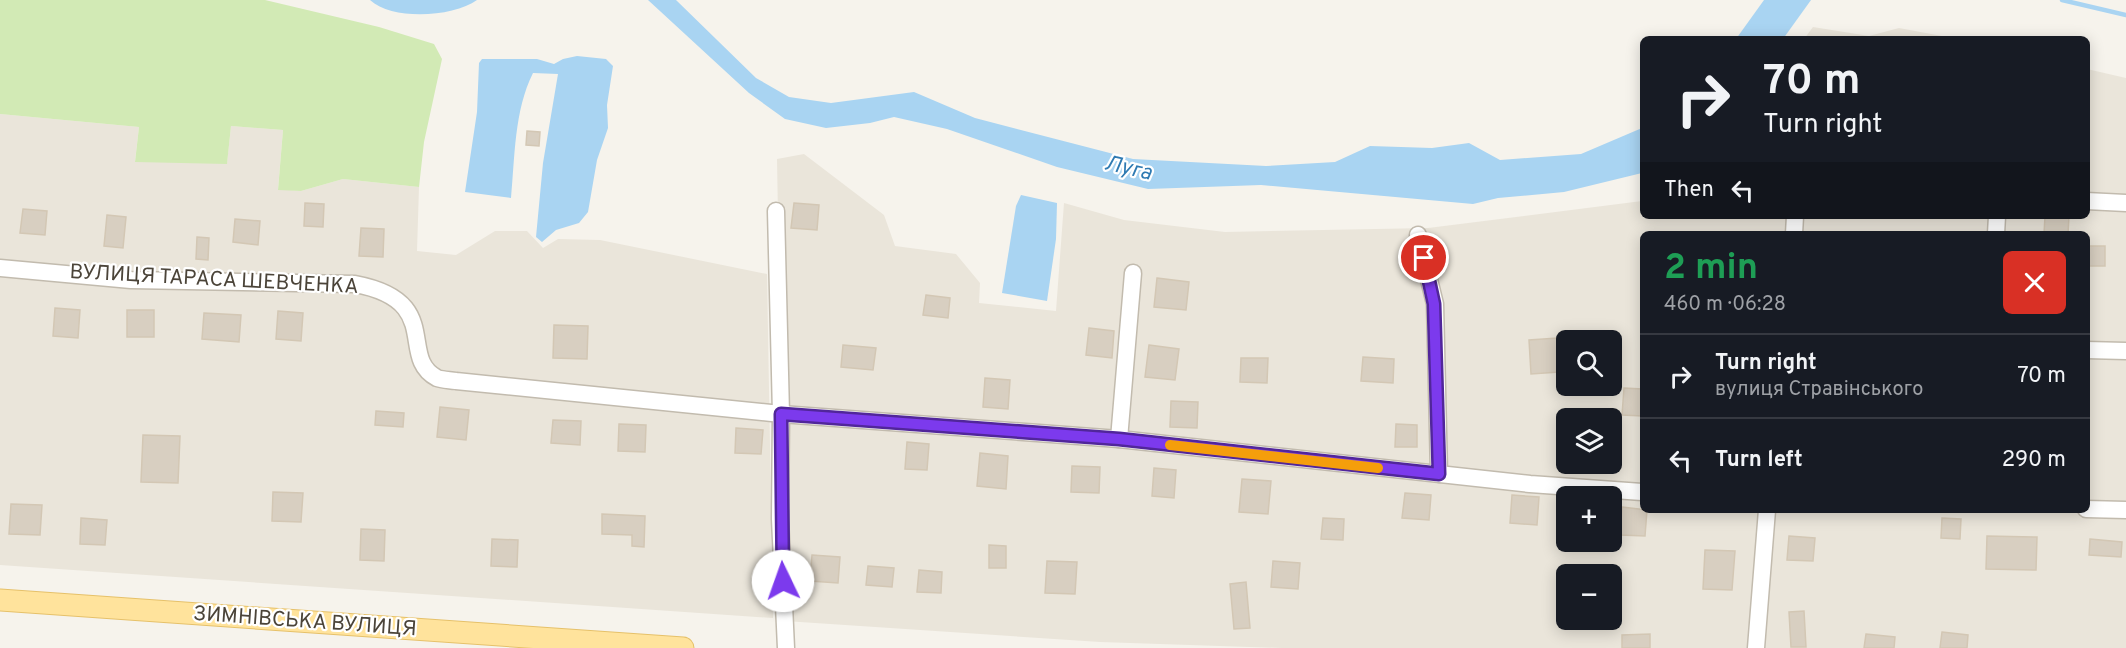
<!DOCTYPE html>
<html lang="en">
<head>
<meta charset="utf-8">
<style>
	body { margin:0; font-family:Overpass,sans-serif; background:#242831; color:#f1f3f6; height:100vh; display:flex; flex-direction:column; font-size:22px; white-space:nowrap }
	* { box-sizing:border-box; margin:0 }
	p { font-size:20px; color:#9ea1a6 }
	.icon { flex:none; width:33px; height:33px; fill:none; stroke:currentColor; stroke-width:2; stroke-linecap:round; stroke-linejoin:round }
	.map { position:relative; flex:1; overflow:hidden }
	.side { position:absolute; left:1640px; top:231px; width:450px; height:282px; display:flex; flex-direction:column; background:#171b24; border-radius:9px; box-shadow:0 3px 15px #0003 }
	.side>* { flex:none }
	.banner { position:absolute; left:1640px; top:36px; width:450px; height:183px; border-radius:9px; box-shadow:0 3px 15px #0003; background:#171b24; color:#f1f3f6; overflow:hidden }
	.fabs { position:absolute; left:1556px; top:330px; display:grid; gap:12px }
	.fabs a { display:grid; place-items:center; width:66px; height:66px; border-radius:9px; background:#171b24; box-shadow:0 3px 15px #0003; font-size:30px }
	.pin { position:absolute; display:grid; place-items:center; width:51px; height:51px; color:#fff; margin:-26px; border:3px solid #fff; border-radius:50%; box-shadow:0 2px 6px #0007 }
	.me { position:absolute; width:66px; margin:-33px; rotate:357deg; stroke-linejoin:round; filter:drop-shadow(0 0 4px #0008) }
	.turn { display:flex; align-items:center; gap:21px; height:126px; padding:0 24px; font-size:27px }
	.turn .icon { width:78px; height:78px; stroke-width:2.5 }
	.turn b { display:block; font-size:42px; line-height:51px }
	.then { display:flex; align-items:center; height:57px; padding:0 24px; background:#0003; gap:12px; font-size:22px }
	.round { display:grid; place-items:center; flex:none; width:63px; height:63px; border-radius:9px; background:#242831 }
	.overview { display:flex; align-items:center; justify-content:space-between; height:102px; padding:0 24px }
	h1 { font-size:36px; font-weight:700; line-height:45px; color:#1e9e55 }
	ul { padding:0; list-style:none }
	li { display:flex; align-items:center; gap:18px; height:84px; padding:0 24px; border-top:2px solid #363941 }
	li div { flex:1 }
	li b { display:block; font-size:22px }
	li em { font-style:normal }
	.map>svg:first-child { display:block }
</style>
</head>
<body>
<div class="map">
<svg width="2126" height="648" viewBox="0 0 2126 648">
	<rect width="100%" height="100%" fill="#f6f3ec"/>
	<g fill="#eae5da" fill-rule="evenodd">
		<path d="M1813 27 1869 36 1899 28 1958 39H1804Z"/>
		<path d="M2087 69 2126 78V648H1282L1100 642 785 621 777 159 804 154 884 215 895 246 956 254 980 283 979 303 1056 311 1064 203 1124 220 1225 232 1428 228 1642 201V216H2086ZM1642 234H2086V510H1642ZM1566 340H1611V386H1566ZM1566 418H1611V464H1566ZM1566 496H1611V542H1566ZM1566 574H1611V620H1566Z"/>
		<path d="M0 114 139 127 135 161 227 163 231 126 283 130 278 189 301 191 343 179 419 187 417 251 456 255 495 231H527L543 248 558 239 600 240 767 274 773 618 0 565Z"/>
	</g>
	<path fill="#d2eab5" d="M0 0H265L379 27 434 44 442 59 424 142 419 187 343 179 301 191 278 190 283 130 231 126 227 164 135 162 139 127 0 114Z"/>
	<g fill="#a9d4f2">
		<path d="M370 0H477C453 17 393 21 370 0Z"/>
		<path d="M648 0H676L756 78 789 97 831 103 914 92 975 118 1133 159 1266 166 1335 162 1370 146 1432 148 1469 143 1500 160 1581 154 1642 128V173L1564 192 1498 198 1473 204 1261 185 1148 189 1057 167 947 129 894 117 870 123 826 128 785 119 749 93Z"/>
		<path d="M1764 0H1811L1783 39H1736Z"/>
		<path d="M577 56 606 59 613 66 607 105 608 128 597 160 588 212 579 223 556 230 542 242 536 237 543 163 558 74 533 73C514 111 515 157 511 198L465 192 477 112 479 63 482 59H537L554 64 563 59Z"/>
		<path d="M1021 195 1057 203 1056 239 1047 301 1002 293 1016 206Z"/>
	</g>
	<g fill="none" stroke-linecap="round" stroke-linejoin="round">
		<path stroke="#a9d4f2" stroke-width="4.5" d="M2062 0 2126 15"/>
	</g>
	<g fill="#d8cfc1" stroke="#d3c7b4" stroke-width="1.5">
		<path d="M527 131 540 132 539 146 526 145Z"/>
		<path d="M305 203 324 204 323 227 304 226Z"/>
		<path d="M794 203 819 205 817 230 791 228Z"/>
		<path d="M23 209 47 211 45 235 20 233Z"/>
		<path d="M107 215 126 217 123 248 104 246Z"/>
		<path d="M2045 216H2069L2068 234H2044Z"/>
		<path d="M235 219 260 221 258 245 233 242Z"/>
		<path d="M361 228 384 229 383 257 359 256Z"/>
		<path d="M197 237 209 238 208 260 196 259Z"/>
		<rect x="2086" y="246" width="19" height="20"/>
		<path d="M1157 278 1189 282 1186 310 1154 307Z"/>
		<path d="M926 295 950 298 948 318 923 315Z"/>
		<path d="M55 308 80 310 78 338 53 336Z"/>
		<rect x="127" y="310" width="27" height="27"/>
		<path d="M278 311 303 313 301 341 276 339Z"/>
		<path d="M204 313 241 315 239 342 202 339Z"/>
		<path d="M554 325 588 326 587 359 553 358Z"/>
		<path d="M1089 328 1114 331 1112 358 1086 355Z"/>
		<path d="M1557 338 1559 372 1531 374 1529 340Z"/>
		<path d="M843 345 876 348 873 370 841 367Z"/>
		<path d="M1149 345 1179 349 1175 380 1145 377Z"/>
		<path d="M1363 357 1394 359 1393 383 1361 381Z"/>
		<path d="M1241 358H1268L1267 383 1240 382Z"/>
		<path d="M985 378 1010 380 1008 409 983 407Z"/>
		<path d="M1624 388 1642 389V416L1622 415Z"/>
		<path d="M1171 401 1198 402 1197 428 1170 427Z"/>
		<path d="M440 407 469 410 466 440 437 437Z"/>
		<path d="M376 411 404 413 403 427 375 425Z"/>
		<path d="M553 420 581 421 580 445 551 443Z"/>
		<path d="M619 424 646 425 645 452 618 451Z"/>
		<path d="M1396 424 1417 425V447H1395Z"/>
		<path d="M736 428 763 430 761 454 735 453Z"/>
		<path d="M143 435 180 436 178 483 141 482Z"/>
		<path d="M907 442 929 444 927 470 905 469Z"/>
		<path d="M980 453 1008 456 1006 489 977 486Z"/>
		<path d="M1072 466 1100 467 1099 493 1071 492Z"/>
		<path d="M1154 468 1176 470 1174 498 1152 496Z"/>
		<path d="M1242 479 1271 481 1268 514 1239 512Z"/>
		<path d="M273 492 303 493 301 522 272 521Z"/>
		<path d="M1405 493 1431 495 1429 520 1402 518Z"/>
		<path d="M1512 495 1539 497 1537 525 1510 523Z"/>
		<path d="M11 504 42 505 40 535 9 534Z"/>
		<path d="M1622 507 1647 510 1645 536 1620 535Z"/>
		<path d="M602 514 645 516 644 547 632 546V535L602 534Z"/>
		<path d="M81 518 107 520 105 545 80 544Z"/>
		<path d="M1323 518 1344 519 1343 540 1321 539Z"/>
		<path d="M1942 518 1961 519 1960 539 1941 538Z"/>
		<path d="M361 529 385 530 384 561 360 560Z"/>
		<path d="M1789 536 1815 538 1813 561 1787 560Z"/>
		<path d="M1987 536 2037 537 2036 570 1986 569Z"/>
		<path d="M492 539 518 540 517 567 491 566Z"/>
		<path d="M2090 539 2122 542 2121 557 2089 555Z"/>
		<path d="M989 545 1006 546V568H989Z"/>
		<path d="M1705 550 1735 551 1732 590 1703 589Z"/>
		<path d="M812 555 840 557 838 583 810 581Z"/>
		<path d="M1047 561 1077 562 1075 594 1045 593Z"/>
		<path d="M1273 561 1300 563 1298 589 1271 587Z"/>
		<path d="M868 566 894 568 892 587 866 585Z"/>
		<path d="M919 570 942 572 941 593 917 592Z"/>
		<path d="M1246 582 1250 628 1234 629 1230 584Z"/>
		<path d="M1804 611 1806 647H1791L1789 612Z"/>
		<path d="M1942 632 1968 635 1967 648H1940Z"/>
		<path d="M1650 634V648H1622V635Z"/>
		<path d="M1866 634 1895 637 1894 648H1864Z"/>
	</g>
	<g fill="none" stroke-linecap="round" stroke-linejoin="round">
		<defs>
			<g id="minor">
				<path d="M2086 201 2126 203"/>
				<path d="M776 211 781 414 780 519 786 648"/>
				<path d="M1794 234 1795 216"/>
				<path d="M1996 234 1997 216"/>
				<path d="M1418 235 1435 304 1439 474"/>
				<path d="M0 268 131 280 355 284C445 301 397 357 437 378 442 380 450 380 456 381L781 414 1119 439 1530 484 1642 492"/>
				<path d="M2086 350 2126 351"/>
				<path d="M1119 439 1133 273"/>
				<path d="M2086 509 2126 510"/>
				<path d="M1756 648 1767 510"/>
			</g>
			<path id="major" d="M0 600 683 648"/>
		</defs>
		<use href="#minor" stroke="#c2bbae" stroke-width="19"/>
		<use href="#major" stroke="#e6c16a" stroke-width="23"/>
		<use href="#minor" stroke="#fff" stroke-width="16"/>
		<use href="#major" stroke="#ffe39c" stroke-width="21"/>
	</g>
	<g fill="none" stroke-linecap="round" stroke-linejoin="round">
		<defs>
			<path id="route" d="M783 581 781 414 1119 439 1439 474 1434 304 1424 258"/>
		</defs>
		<use href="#route" stroke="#51269a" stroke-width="15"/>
		<use href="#route" stroke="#7c3aed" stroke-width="10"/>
		<path stroke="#f59e0b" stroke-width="10" d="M1170 445 1378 468"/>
	</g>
	<g text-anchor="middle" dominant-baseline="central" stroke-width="4.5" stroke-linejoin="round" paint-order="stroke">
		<g font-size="21" fill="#4b4439" stroke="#fff">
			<text transform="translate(214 280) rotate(3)">ВУЛИЦЯ ТАРАСА ШЕВЧЕНКА</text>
			<text transform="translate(305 622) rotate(4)">ЗИМНІВСЬКА ВУЛИЦЯ</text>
		</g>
		<g font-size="22" font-style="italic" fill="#2e7ab2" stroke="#fff">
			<text transform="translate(1128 169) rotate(13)">Луга</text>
		</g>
	</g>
</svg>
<div class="fabs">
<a><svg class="icon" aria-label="search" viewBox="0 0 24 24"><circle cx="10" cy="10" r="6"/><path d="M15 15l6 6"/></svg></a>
<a><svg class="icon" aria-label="layers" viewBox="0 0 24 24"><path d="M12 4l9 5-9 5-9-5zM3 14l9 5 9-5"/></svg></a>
<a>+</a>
<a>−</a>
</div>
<div class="pin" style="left:1424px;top:258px;background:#d93025"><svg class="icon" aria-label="arrive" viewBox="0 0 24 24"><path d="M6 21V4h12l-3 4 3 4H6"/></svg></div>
<svg class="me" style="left:783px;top:581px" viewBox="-20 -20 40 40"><circle r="19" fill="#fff"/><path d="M0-13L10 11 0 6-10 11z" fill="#7c3aed"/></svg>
<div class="banner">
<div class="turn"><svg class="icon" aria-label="right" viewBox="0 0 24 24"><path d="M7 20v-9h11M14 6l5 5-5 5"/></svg><div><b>70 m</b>Turn right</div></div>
<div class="then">Then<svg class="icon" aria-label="left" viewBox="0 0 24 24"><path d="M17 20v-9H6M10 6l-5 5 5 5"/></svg></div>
</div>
<section class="side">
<div class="overview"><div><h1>2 min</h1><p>460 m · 06:28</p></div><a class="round" style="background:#d93025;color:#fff"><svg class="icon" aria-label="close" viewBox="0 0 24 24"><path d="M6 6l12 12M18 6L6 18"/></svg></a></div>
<ul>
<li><svg class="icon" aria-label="right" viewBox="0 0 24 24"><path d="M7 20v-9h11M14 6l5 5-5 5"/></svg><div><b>Turn right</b><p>вулиця Стравінського</p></div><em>70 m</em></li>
<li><svg class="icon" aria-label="left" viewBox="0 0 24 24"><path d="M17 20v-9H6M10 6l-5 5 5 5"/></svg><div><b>Turn left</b></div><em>290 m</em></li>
</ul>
</section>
</div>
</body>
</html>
